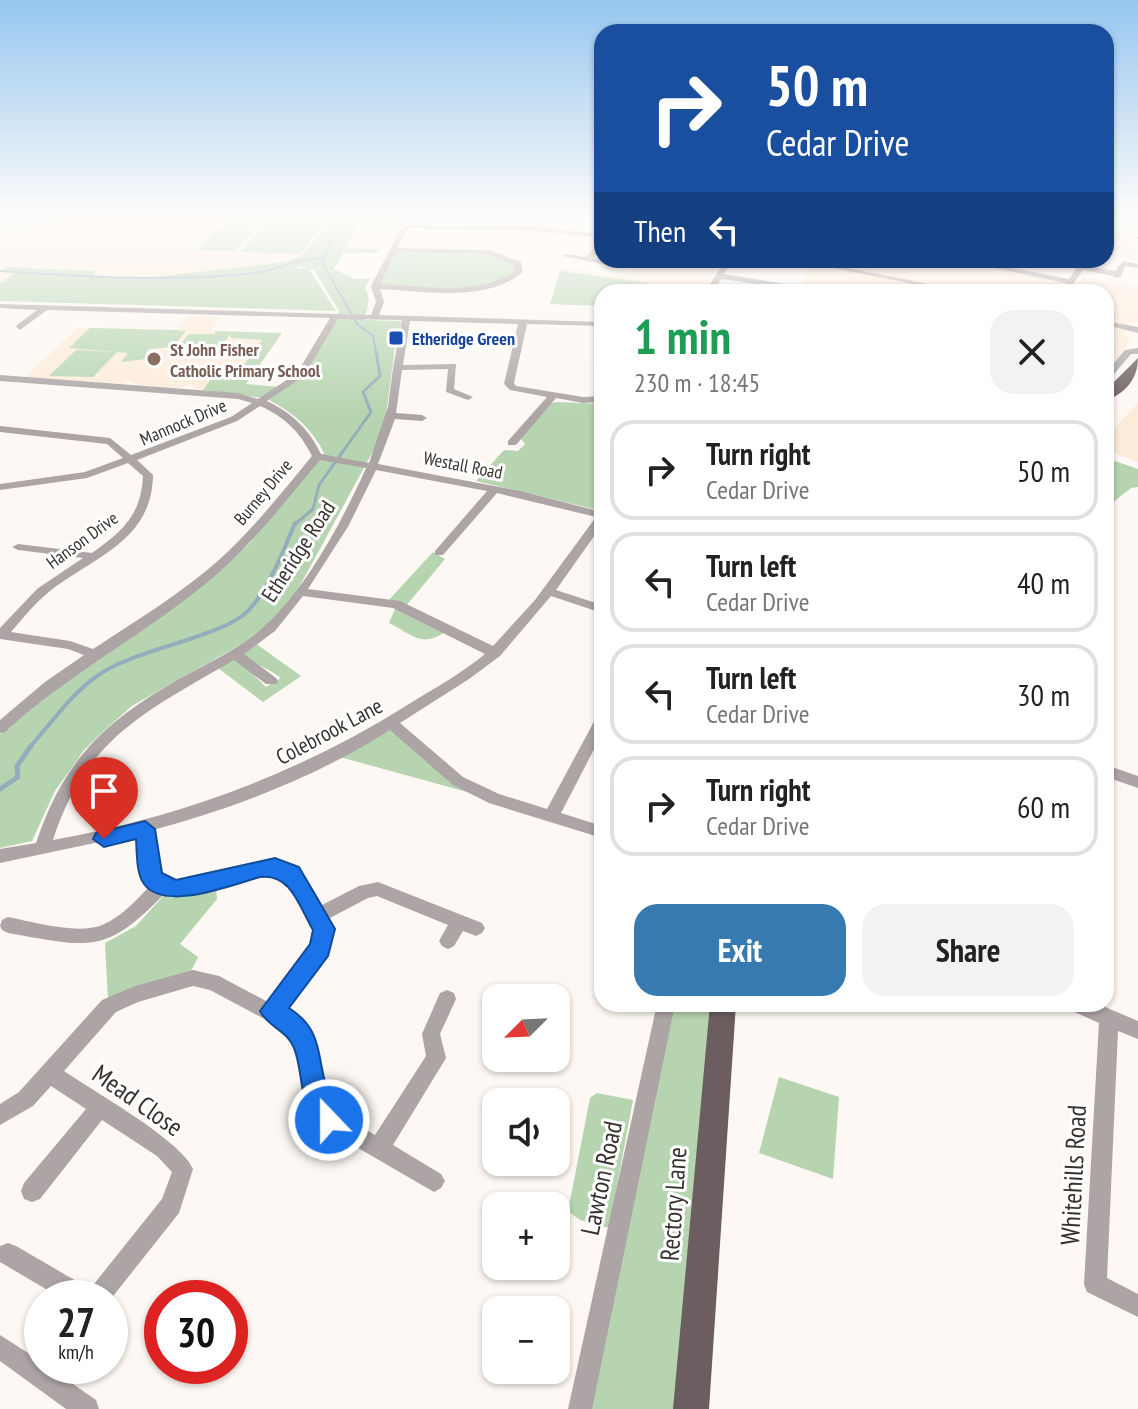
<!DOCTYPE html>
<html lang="en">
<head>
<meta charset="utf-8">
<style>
	body { margin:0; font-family:"PT Sans Narrow",sans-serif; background:#f2f2f2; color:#222; height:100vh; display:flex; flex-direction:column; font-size:30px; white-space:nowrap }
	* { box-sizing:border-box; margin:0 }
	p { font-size:26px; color:#767676 }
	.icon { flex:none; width:44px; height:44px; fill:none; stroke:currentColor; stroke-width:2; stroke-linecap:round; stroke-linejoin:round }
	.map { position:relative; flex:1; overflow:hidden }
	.drawer { position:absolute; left:594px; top:284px; width:520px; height:728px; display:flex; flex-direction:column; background:#fff; border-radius:24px; box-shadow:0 2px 6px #0004 }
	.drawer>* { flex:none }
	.top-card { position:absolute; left:594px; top:24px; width:520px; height:244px; border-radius:24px; box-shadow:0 2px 6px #0004; background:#1a4fa0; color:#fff; overflow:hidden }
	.needle { width:52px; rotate:246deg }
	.buttons { position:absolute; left:482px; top:984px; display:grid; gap:16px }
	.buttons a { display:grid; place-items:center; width:88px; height:88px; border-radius:16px; background:#fff; box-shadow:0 2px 6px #0004; font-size:40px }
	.speed { position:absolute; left:24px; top:1280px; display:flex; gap:16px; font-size:40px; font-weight:700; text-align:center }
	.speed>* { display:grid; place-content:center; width:104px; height:104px; border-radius:50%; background:#fff; box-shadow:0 2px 6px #0004; line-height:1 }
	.speed small { font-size:20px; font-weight:400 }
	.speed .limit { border:12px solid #d22; background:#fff; color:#111 }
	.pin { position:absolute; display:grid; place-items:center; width:68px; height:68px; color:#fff; margin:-82px -34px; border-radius:50% 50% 50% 0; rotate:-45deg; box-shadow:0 0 8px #0007 }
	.pin .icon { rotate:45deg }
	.me { position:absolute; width:88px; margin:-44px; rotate:338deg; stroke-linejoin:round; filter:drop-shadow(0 0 6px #0008) }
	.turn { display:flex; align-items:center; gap:28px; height:168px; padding:0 40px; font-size:36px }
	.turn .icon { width:104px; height:104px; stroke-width:2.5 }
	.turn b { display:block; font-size:56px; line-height:68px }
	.then { display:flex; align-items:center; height:76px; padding:0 40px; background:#0003; gap:16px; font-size:30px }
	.round { display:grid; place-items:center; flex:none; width:84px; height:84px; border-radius:24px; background:#f2f2f2 }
	.summary { display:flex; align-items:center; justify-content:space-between; height:136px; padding:0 40px }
	h1 { font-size:48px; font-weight:700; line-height:60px; color:#1e9e55 }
	.button { display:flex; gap:16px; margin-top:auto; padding:16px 40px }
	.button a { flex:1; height:92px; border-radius:24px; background:#367ab0; color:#fff; font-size:32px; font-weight:700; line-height:92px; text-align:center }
	.button a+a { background:#f2f2f2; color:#222 }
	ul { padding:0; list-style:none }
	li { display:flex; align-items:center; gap:24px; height:100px; margin:0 16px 12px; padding:0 24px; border:4px solid #e0e0e0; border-radius:24px }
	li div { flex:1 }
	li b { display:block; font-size:30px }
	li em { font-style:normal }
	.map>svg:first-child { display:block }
</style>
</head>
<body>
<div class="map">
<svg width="1138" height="1409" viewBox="0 0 1138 1409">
	<rect width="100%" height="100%" fill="#fdf8f3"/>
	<g fill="#fdebd9">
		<path d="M64 218H333L302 255 286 262 136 279 91 276 94 270 6 267 4 271 16 272 0 284V242Z"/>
		<path d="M1106 230 1138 235V261L1106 255Z"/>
		<path d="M644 260H723L702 292H602V311L600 306 550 304 561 268 628 277Z"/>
		<path d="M803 260H945L1077 284 1083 277 1138 287V322H1131L1123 331 1130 338 1119 359 1106 355V292H834L802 286 811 262Z"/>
		<path d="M187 316 220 317 211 331 282 333 240 392 198 389 191 384 180 388 138 385 130 381 122 384 24 378 78 327 176 330Z"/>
		<path d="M1138 403V462L1106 450V438Z"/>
	</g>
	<g fill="#b5d4af">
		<path d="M229 218H265L234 251 196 250Z"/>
		<path d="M270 218 327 219 300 254 240 252Z"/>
		<path d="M333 218H383L399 227 358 226 345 248 380 249 378 253H343L334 269 354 279H370L365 288 369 299 365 320 402 321 396 339 384 431 297 591 272 622 243 643 132 706 106 729 84 750 55 791 32 841 0 848V734L32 703 71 674 214 576 249 544 324 453C312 429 293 412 269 400L303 375 339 311 314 270 299 266 297 268 309 269 336 311 0 301V284L16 272 3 271 6 267 96 271 92 276 136 279 286 262 302 255Z"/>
		<path d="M393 250 489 252 518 264 519 272C491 298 412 287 375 286Z"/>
		<path d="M560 271 648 283 642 292H602V306L550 304Z"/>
		<path d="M90 328 176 330 186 331 173 347 149 349 146 353 151 354 146 359 121 362 128 353 69 348Z"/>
		<path d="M215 331 282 333 246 384 281 387 263 398 203 390 213 376H236L262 340 231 338 230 334 222 346 180 344 189 334H215Z"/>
		<path d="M76 350 117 352 93 377 49 376Z"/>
		<path d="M558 402 602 404V511L476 481 504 450 518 451 525 444 521 439 551 403Z"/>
		<path d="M1106 458 1138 469V487L1131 488 1106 508Z"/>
		<path d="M433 552 445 559 405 607 388 601Z"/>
		<path d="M396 607 447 631C421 648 415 636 389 623Z"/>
		<path d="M255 643 301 676 263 702 218 668 235 657 266 687 281 678C269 668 254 665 241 654Z"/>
		<path d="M392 729 478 795 340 757Z"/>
		<path d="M216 887 217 899 180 944 198 957 191 971 133 987 108 1000 105 943 136 926 164 895 172 898Z"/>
		<path d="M666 1004H714L681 1409H580Z"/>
		<path d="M779 1077 839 1097 833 1179 759 1153Z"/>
		<path d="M597 1093 633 1100 609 1228 580 1220 568 1211 590 1098Z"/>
	</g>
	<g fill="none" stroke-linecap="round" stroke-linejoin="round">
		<g stroke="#93adbc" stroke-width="2">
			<path d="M342 218 322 262 357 324 373 336 376 353"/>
			<path d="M0 271C85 276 169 283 254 273 280 270 299 258 325 257"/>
		</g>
		<path stroke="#93adbc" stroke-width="3" d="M294 525 313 509 319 485 371 412 363 392 380 376 376 351"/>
		<path stroke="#93adbc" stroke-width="4" d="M29 748C50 725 71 694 97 676 134 649 224 637 249 610 270 586 283 552 295 523"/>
		<path stroke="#93adbc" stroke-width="5" d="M0 789 18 777 17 766 31 746"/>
		<g fill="#aca4a5" fill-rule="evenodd">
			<path d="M408 225 536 227 602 234V238L536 231 411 228 406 231 398 248 489 250 521 262 523 272C486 303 424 291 380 289L384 302 379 315 602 322V326L527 324 514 383 516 386 583 397 602 396V402L583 403 556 398 516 445H508V441L547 397 510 390 504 384 518 324 410 321 403 365 456 364 454 389 473 397 468 400 446 392 448 369 402 370 396 413 422 415 427 418 422 421 395 419 378 464 520 491 602 512V525L556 590 602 605V613L551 596 500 656 469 679 400 723 463 777 499 794 547 809 597 716 602 715V734L561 813 602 826V838L489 803 453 785 390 730C318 776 235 808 153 830 154 852 153 873 176 882 231 870 291 836 322 905L359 886 378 882 482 923 485 928 482 933 476 936 463 931 454 946 448 949 442 946 439 941 448 925 377 896 368 898 328 919C341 949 302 987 284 1010L303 1020 314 1041 326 1097 336 1113 375 1135 426 1056 422 1034 440 993 447 990 454 993 456 999 440 1034 446 1058 393 1145 441 1174 445 1181 441 1188 434 1192 427 1188 322 1127 307 1100 298 1049 289 1032 210 990 193 986 138 1002 116 1012 64 1071C93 1091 181 1140 193 1169L179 1213 110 1300V1298H61L0 1262V1246L8 1243 16 1246 90 1289 162 1199 172 1172 157 1156 102 1120 40 1199 32 1202 24 1199 21 1191 24 1183 86 1109 51 1086 33 1106 0 1125V1104L19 1092 102 1000 135 986 193 970 219 976 268 1002C280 986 318 947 315 927 313 918 306 906 301 899 291 885 282 878 265 875L176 896 165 893C105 956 89 947 8 933L2 930 0 926 2 920 8 917C34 922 78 935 102 925 122 917 137 899 151 885L141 867 137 834 0 863V849L36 843C64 759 105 721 181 678 208 663 236 650 259 631 303 595 343 520 366 468L320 460C287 499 256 540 217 574 150 632 70 672 5 732L0 733V720L45 682 84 655 68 649 0 639V628L37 589 83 558 18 550 12 547 18 544 92 553C123 531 141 515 143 476L128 463 87 478 0 490V484L85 472 123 458 107 444 0 432V426L110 438 131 455 231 417 252 403 238 399 0 381V375L238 393 258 399 297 373 330 318 47 310 20 330 16 327 17 325 37 310 0 308V304L371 315 376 302 371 286 400 230ZM396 252 488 254 514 265 515 271C477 297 424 286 380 284ZM338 319 402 320 393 368 388 407 369 463 321 454C309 429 292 413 267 401L303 377ZM260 406C285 417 300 432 312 456 283 491 254 528 220 559 182 593 137 620 93 649L70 641 11 632C23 618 35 603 50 591 95 556 152 541 153 475L137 460 237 421ZM376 470 487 491 435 551V555H443L497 493 596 517 535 600 493 646 400 601 308 589 349 525ZM303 596 393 608 485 654C462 673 435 688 409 704 300 773 180 817 53 840 86 737 147 711 234 660L266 684H276L278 681 276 678 244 654 275 631Z"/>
			<path d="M599 244H602V250L593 258 613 262V266L562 256 566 254 585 257Z"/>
			<path d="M621 260H632L628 262Z"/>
			<path d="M725 260H733L724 274 833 292H813L721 279 713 292H705Z"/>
			<path d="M792 260H808L969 292H953Z"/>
			<path d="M955 260H970L1069 279 1082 260H1090L1085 266 1115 271 1123 261 1138 264V268L1125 266 1121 276 1117 278 1113 276 1083 270 1068 292H1060L1066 283Z"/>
			<path d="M1106 321 1138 327V333L1106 325Z"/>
			<path d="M1138 348V354H1131L1109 380 1106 381V372L1125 350Z"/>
			<path d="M1106 765 1138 776V788L1106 777Z"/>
			<path d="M657 1004H675L592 1409H568Z"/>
			<path d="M1068 1004H1098L1138 1021V1039L1118 1031 1107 1278 1138 1294V1317L1087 1292 1084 1284 1099 1023 1070 1010Z"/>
			<path d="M0 1335 42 1362V1366H47L96 1400 99 1409H66L0 1361Z"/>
		</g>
		<g fill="#6c5e60" fill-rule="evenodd">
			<path d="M1138 358C1138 379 1125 393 1106 401V390Z"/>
			<path d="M710 1004H736L709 1409H673Z"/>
		</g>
		<path stroke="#999490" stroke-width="2" stroke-dasharray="2 4" stroke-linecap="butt" d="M1106 233 1138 238"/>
	</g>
	<linearGradient id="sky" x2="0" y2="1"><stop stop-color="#96c6ef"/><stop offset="0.52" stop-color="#fefcfa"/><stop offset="1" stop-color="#fefcfa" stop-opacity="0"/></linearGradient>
	<rect width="1138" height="416" fill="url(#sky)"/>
	<path fill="#1a73e8" stroke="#114b97" stroke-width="2" d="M145 821 155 829 162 873 176 880 275 858 299 867 335 929 328 956 289 1008C327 1032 315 1063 330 1097 333 1105 339 1112 342 1120L338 1129 329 1133C297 1120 305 1074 294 1048 287 1030 268 1027 260 1011L310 944 313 930C299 906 291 873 260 877 231 885 165 912 144 884 136 873 137 852 136 839L104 847 93 839 96 833Z"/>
	<rect fill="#1a4fb4" stroke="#fff" stroke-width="3" x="388" y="330" width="16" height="16" rx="4"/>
	<circle fill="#8d6e63" stroke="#fff" stroke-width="3" cx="154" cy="359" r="8"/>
	<g text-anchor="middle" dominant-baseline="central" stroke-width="6" stroke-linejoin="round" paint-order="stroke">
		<g font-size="18" font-weight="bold" fill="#164399" stroke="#fff" text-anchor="start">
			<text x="412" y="338">Etheridge Green</text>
		</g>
		<g font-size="18" font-weight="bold" fill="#785e54" stroke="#fff" text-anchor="start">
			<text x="170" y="349">St John Fisher<tspan x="170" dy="21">Catholic Primary School</tspan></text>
		</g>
		<g font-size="18" fill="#37322e" stroke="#fff">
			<text transform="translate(183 422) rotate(-23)">Mannock Drive</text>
			<text transform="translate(463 465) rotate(11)">Westall Road</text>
			<text transform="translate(263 492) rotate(-50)">Burney Drive</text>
			<text transform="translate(82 540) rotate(-36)">Hanson Drive</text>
		</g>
		<g font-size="22" fill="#37322e" stroke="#fff">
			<text transform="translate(298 551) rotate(-57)">Etheridge Road</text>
			<text transform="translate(329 731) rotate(-28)">Colebrook Lane</text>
		</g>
		<g font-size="26" fill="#37322e" stroke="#fff">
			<text transform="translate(138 1100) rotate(35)">Mead Close</text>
			<text transform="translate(1073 1175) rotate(-87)">Whitehills Road</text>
			<text transform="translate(601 1178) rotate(-78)">Lawton Road</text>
			<text transform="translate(673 1204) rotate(-86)">Rectory Lane</text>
		</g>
	</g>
</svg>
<div class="buttons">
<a><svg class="needle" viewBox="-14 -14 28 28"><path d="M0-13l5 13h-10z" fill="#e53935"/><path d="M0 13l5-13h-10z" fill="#767676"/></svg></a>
<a><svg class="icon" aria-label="sound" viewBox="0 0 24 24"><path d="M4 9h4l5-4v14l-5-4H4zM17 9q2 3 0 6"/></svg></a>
<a>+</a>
<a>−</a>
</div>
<div class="speed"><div>27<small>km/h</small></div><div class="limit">30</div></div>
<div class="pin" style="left:104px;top:839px;background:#d93025"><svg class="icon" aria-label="arrive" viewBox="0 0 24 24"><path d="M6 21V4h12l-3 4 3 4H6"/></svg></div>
<svg class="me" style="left:329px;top:1120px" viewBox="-20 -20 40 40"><circle r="17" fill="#1a73e8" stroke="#fff" stroke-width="3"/><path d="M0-11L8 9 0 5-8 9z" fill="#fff"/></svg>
<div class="top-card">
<div class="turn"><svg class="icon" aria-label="right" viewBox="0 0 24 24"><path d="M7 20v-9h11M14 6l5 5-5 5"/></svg><div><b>50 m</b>Cedar Drive</div></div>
<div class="then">Then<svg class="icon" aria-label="left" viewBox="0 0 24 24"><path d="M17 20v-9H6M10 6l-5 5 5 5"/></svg></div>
</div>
<section class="drawer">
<div class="summary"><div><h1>1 min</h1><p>230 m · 18:45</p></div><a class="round"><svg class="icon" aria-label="close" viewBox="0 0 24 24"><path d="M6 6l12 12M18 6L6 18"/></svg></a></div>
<ul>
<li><svg class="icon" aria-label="right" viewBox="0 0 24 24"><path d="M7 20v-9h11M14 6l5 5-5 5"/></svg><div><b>Turn right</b><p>Cedar Drive</p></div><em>50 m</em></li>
<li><svg class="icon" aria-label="left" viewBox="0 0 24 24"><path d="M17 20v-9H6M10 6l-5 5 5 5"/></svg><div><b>Turn left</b><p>Cedar Drive</p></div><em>40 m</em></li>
<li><svg class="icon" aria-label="left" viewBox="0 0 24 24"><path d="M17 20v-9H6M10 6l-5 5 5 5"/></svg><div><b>Turn left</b><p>Cedar Drive</p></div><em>30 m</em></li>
<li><svg class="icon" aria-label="right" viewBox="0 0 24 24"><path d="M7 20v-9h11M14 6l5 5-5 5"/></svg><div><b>Turn right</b><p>Cedar Drive</p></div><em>60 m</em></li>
</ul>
<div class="button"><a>Exit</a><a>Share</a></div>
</section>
</div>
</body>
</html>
